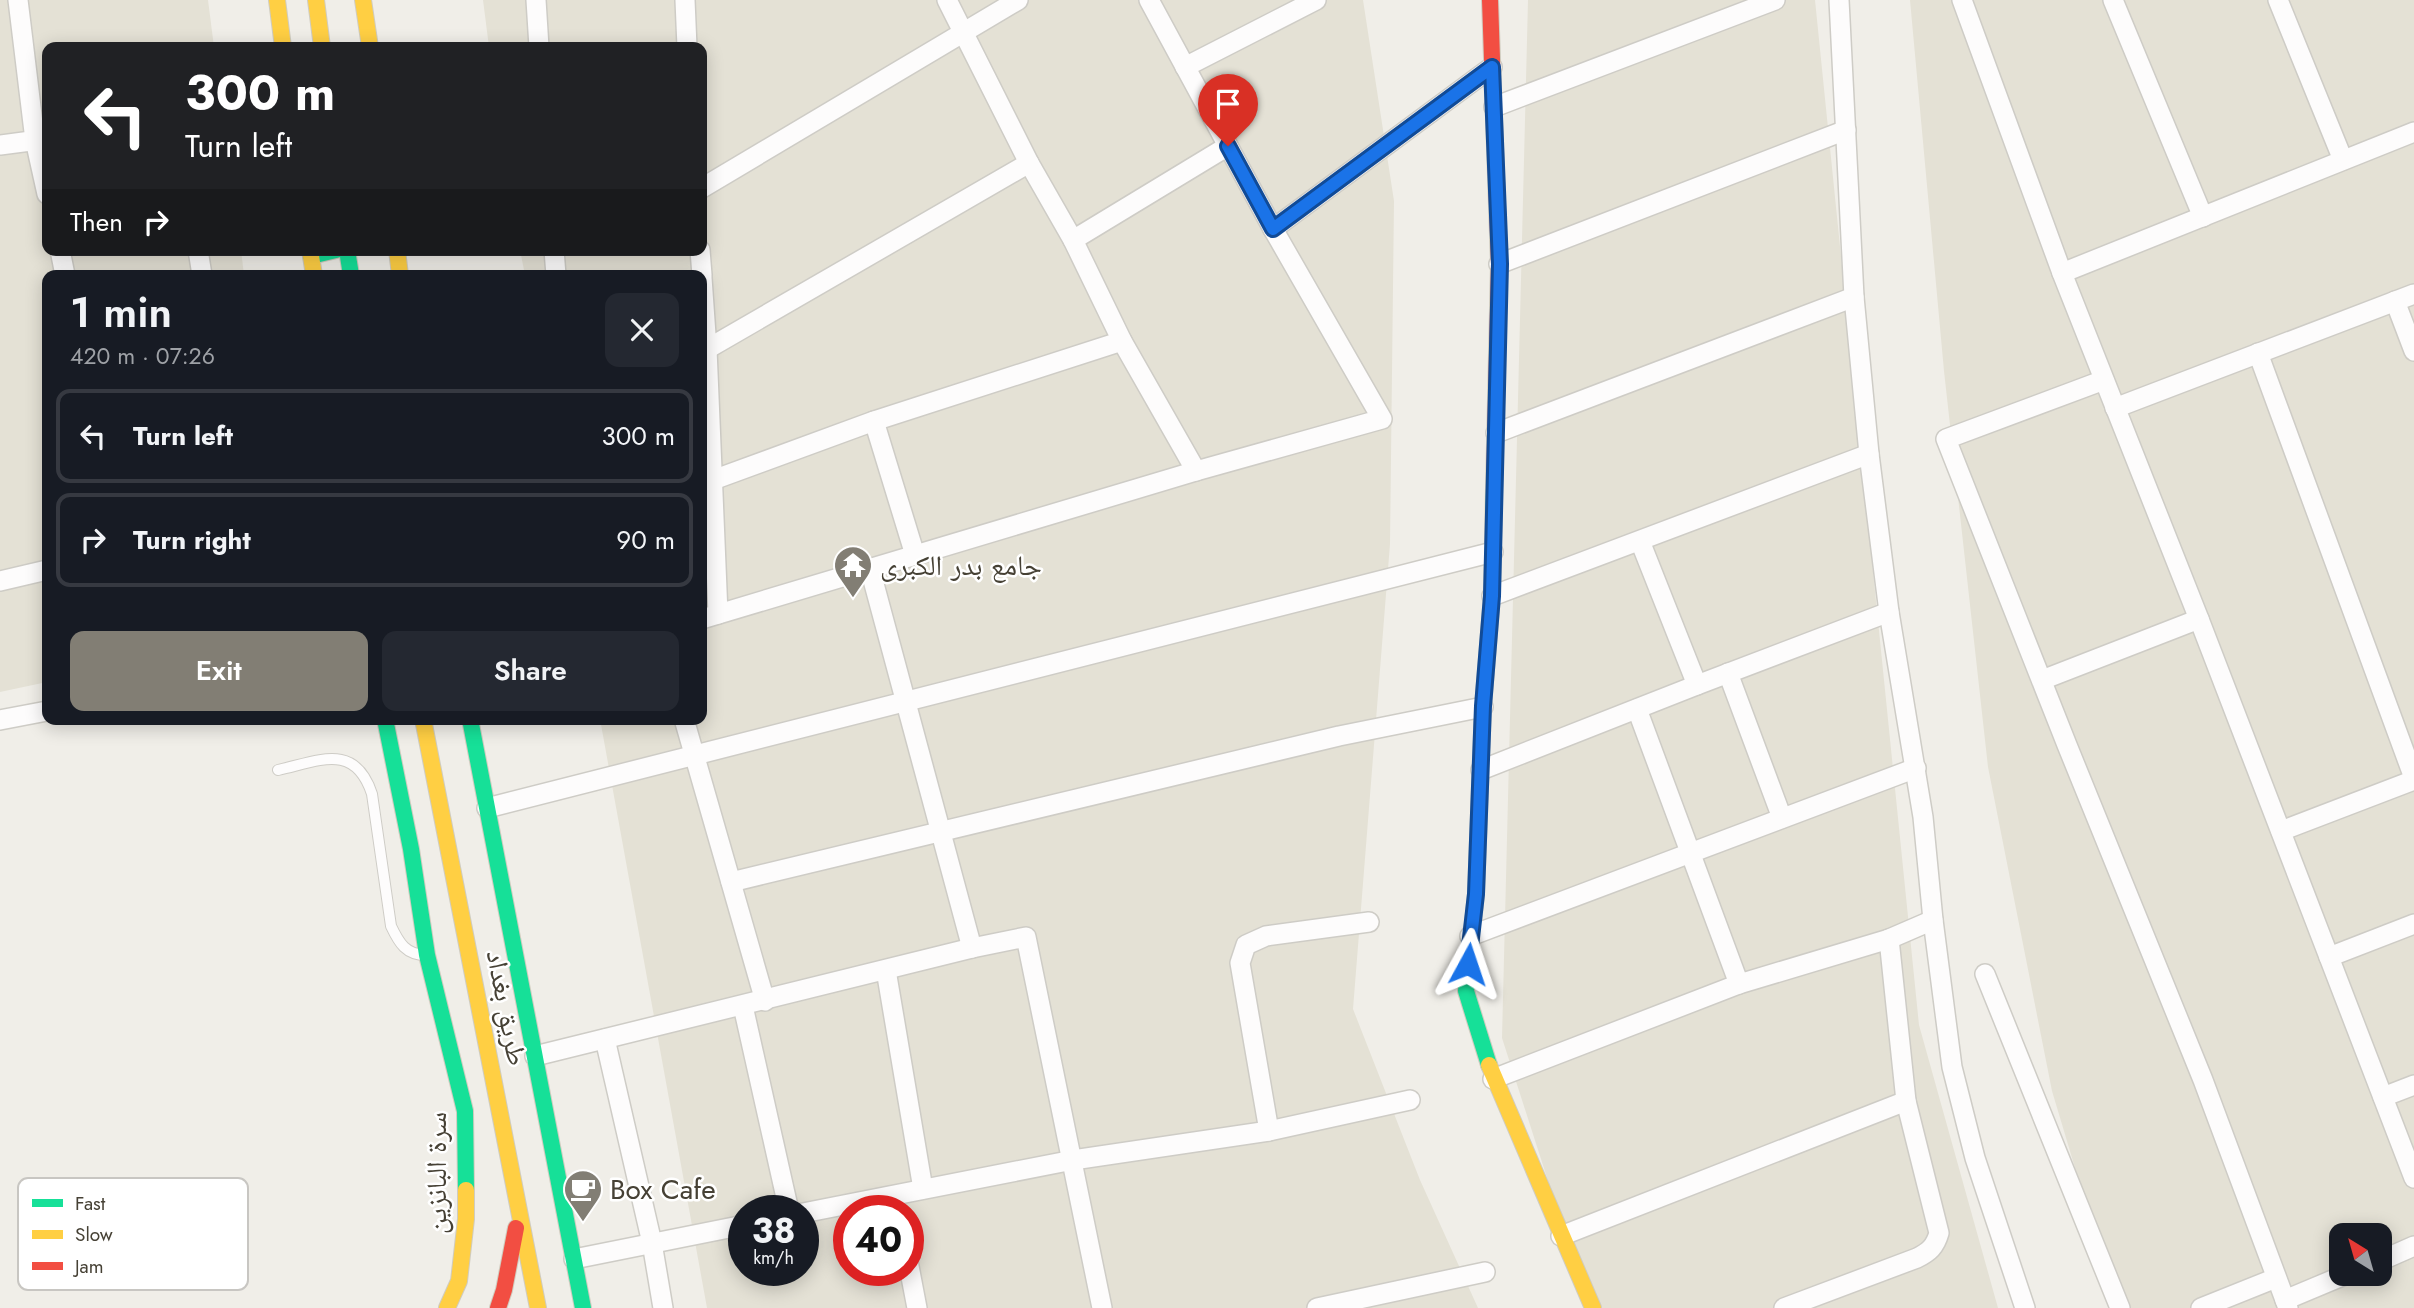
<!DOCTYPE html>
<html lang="en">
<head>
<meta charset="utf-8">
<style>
	body { margin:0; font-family:Jost,"Noto Naskh Arabic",sans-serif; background:#242831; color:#f1f3f6; height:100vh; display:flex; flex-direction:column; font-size:26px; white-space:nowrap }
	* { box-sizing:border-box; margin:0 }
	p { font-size:23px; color:#9ea1a6 }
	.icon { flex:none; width:38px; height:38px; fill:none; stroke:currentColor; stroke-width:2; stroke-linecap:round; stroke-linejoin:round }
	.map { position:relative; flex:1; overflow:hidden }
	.drawer { position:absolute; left:42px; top:270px; width:665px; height:455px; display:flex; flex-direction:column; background:#171b24; border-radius:14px; box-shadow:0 4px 18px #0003 }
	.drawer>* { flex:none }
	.guide { position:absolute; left:42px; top:42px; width:665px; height:214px; border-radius:14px; box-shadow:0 4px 18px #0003; background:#202124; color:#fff; overflow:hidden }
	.needle { width:46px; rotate:323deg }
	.tools { position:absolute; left:2329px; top:1223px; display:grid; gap:14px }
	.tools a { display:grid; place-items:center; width:63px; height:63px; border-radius:14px; background:#171b24; box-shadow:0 4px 18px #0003; font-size:35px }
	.speed { position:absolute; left:728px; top:1195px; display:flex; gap:14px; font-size:35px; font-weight:700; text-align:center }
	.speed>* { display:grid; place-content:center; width:91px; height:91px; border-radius:50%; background:#171b24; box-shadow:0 4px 18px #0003; line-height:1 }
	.speed small { font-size:18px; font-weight:400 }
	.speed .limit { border:10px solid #d22; background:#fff; color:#111 }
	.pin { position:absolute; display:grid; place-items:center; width:60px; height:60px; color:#fff; margin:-72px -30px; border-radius:50% 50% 50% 0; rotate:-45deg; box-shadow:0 0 7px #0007 }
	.pin .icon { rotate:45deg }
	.me { position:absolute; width:77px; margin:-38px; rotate:5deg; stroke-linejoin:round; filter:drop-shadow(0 0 5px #0008) }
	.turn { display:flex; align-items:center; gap:24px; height:147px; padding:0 28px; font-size:32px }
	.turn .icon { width:91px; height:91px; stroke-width:2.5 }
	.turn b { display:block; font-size:49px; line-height:60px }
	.then { display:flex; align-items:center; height:66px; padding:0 28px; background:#0003; gap:14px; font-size:26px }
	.round { display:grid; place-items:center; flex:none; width:74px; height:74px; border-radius:14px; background:#242831 }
	.head { display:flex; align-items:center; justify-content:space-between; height:119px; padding:0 28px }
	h1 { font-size:42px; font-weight:600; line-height:52px }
	.action { display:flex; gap:14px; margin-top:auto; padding:14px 28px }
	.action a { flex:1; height:80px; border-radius:14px; background:#827e74; color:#fff; font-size:28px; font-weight:600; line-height:80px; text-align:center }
	.action a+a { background:#242831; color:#f1f3f6 }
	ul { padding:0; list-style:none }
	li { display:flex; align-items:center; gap:21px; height:94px; margin:0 14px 10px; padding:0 14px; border:4px solid #363941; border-radius:14px }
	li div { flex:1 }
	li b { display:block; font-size:26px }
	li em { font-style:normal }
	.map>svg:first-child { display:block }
</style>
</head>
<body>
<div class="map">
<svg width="2414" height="1308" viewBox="0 0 2414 1308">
	<rect width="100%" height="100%" fill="#f0eee8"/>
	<g fill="#e4e1d5" fill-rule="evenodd">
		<path d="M0 0H208L214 47H47V250H241L244 275H47V682L0 692Z"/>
		<path d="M483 0H1363L1394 201 1390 544 1353 1009 1420 1180 1478 1308H707L600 719H702V275H525L520 250H702V47H489ZM744 1211H803V1270H744ZM849 1211H908V1270H849Z"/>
		<path d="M1528 0H1815L1919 1025 1998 1308H1589L1502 1038Z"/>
		<path d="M1910 0H2414V1308H2117L2052 1091 1988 767 1944 371ZM2342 1236H2380V1274H2342Z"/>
	</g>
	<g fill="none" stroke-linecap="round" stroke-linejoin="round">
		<defs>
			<path id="lane" d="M278 770C319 761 355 742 372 794L391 926C399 943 406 955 426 955"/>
			<g id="street">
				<path d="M18 0 35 140 47 194"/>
				<path d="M536 0 539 47"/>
				<path d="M685 0 687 47"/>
				<path d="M947 0 1029 163 1073 240 1122 341 1196 471"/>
				<path d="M1839 0 1854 297 1869 454 1889 612 1923 817 1933 920 1952 1067 1975 1158 2025 1308"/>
				<path d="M1962 0 2062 273 2199 619 2414 1178"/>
				<path d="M2113 0 2203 217"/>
				<path d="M2278 0 2343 160"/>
				<path d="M1185 67 1316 0"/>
				<path d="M1494 107 1775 0"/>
				<path d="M0 145 46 139"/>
				<path d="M702 188 1018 0"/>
				<path d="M1273 229 1492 67"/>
				<path d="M1073 240 1228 146"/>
				<path d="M60 250 65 275"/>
				<path d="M198 250 202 275"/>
				<path d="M554 250 556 275"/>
				<path d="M700 250 702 275"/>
				<path d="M1499 264 1846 130"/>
				<path d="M2062 273 2414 132"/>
				<path d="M702 278 707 349 718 614"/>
				<path d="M2395 301 2414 351"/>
				<path d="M702 352 1029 163"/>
				<path d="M2258 353 2414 778"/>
				<path d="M2104 380 1946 439 2067 745 2203 1080 2288 1308"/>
				<path d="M2115 408 2414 294"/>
				<path d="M874 421 915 555"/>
				<path d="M1496 433 1854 297"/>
				<path d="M713 480 874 421 1122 341"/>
				<path d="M1640 541 1697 685"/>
				<path d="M870 569 972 948"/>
				<path d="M0 581 47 570"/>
				<path d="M1492 596 1869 454"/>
				<path d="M702 619 1196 471 1382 419 1273 229 1149 0"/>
				<path d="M1728 673 1782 818"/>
				<path d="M2042 680 2199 619"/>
				<path d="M1637 709 1739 984"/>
				<path d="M684 719 765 1001"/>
				<path d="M0 720 47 711"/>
				<path d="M1481 770 1697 685 1889 612"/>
				<path d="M487 808 1493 552"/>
				<path d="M2281 831 2414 780"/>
				<path d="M731 882 1339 736 1483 707"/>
				<path d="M1470 936 1916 768"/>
				<path d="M2329 957 2414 924"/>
				<path d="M886 970 923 1189"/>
				<path d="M1985 974 2120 1308"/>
				<path d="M743 1006 789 1211"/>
				<path d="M605 1039 652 1243 663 1308"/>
				<path d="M535 1056 972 948 1026 937 1102 1308"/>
				<path d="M1493 1079 1739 984 1889 939 1933 920"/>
				<path d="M2383 1097 2414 1085"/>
				<path d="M1269 1131 1240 963 1246 945 1266 936 1369 922"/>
				<path d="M803 1213 1073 1160 1269 1131 1410 1100"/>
				<path d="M1561 1236 1906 1101"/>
				<path d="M574 1259 744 1225"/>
				<path d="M908 1261 917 1308"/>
				<path d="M2380 1261 2414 1246"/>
				<path d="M2285 1300 2347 1274"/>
				<path d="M1317 1308 1485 1272"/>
				<path d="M1784 1308 1917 1258C1929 1252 1935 1247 1939 1233L1906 1101 1889 939"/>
				<path d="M2201 1308 2276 1278"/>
			</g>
			<g id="fast">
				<path d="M347 250 351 275"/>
				<path d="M311 256 336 250"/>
				<path d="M385 719 411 849 427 955 465 1111 466 1190"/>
				<path d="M470 719 583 1308"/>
				<path d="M1489 1065 1466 991 1476 894 1483 707 1492 596 1494 488"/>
			</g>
			<g id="slow">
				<path d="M277 0 283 47"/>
				<path d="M316 0 322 47"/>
				<path d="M363 0 370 47"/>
				<path d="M310 250 314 275"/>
				<path d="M397 250 400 275"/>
				<path d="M423 719 538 1308"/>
				<path d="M1489 1065 1593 1308"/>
				<path d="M447 1308 459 1281 466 1219V1190"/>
			</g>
			<g id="jam">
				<path d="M1490 0 1499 264 1494 488"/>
				<path d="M498 1308 504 1290 516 1228"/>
			</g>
		</defs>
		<use href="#lane" stroke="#ceccc6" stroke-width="12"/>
		<use href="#street" stroke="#ceccc6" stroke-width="22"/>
		<use href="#fast" stroke="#d0ccbf" stroke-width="18"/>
		<use href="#slow" stroke="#d0ccbf" stroke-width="18"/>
		<use href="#jam" stroke="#d0ccbf" stroke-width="18"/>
		<use href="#lane" stroke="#fdfcfc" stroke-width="10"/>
		<use href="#street" stroke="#fdfcfc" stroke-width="19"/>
		<use href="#fast" stroke="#16e098" stroke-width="16"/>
		<use href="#slow" stroke="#ffcf43" stroke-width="16"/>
		<use href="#jam" stroke="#f24e42" stroke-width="16"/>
	</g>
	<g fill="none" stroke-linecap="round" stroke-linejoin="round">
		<defs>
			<path id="route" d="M1228 146 1273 229 1492 67 1500 264 1492 596 1483 706 1476 894 1468 964"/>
		</defs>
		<use href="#route" stroke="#114b97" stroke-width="18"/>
		<use href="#route" stroke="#1a73e8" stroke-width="12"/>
	</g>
	<defs>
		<symbol id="temple-pin" viewBox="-11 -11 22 30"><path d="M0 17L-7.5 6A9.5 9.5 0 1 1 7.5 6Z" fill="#827e74" stroke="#fff"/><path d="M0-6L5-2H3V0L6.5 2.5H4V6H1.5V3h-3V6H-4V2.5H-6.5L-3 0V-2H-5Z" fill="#fff"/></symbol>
		<symbol id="cafe-pin" viewBox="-11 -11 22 30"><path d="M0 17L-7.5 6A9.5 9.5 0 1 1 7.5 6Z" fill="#827e74" stroke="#fff"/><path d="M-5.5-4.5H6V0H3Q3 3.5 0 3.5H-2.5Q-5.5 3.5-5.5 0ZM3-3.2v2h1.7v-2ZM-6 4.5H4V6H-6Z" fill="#fff"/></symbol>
	</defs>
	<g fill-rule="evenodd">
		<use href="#temple-pin" x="831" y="543" width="44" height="60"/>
		<use href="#cafe-pin" x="561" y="1167" width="44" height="60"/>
	</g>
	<g text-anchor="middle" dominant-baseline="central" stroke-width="5" stroke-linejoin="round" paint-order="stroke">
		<g font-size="28" fill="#464135" stroke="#fff" text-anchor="start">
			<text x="880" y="565">جامع بدر الكبرى</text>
			<text x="610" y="1189">Box Cafe</text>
		</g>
		<g font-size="28" fill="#464135" stroke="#fff">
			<text transform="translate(507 1008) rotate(79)">طريق بغداد</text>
			<text transform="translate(436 1173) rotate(-90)">سرة البانزين</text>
		</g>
	</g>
	<rect x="18" y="1178" width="230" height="112" rx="10" fill="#fff" stroke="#c8c6c2" stroke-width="2"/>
	<rect x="32" y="1199" width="31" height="8" fill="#16e098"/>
	<rect x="32" y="1230" width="31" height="9" fill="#ffcf43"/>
	<rect x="32" y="1262" width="31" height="8" fill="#f24e42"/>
	<g font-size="19" fill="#464135">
		<text x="75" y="1210">Fast</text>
		<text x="75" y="1241">Slow</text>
		<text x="75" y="1273">Jam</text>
	</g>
</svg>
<div class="tools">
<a><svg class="needle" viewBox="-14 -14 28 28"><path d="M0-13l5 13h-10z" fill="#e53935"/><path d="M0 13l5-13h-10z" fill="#9ea1a6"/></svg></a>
</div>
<div class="speed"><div>38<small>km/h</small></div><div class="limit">40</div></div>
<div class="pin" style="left:1228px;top:146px;background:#d93025"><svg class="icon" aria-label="arrive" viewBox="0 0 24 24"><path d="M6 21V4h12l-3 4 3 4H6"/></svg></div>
<svg class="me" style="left:1468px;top:964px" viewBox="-20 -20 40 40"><path d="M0-17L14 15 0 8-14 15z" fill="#1a73e8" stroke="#fff" stroke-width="4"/></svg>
<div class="guide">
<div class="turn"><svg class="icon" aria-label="left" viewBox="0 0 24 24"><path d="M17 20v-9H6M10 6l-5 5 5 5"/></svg><div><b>300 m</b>Turn left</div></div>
<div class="then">Then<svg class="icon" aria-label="right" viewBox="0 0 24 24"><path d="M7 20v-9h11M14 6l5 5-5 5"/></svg></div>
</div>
<section class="drawer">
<div class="head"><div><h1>1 min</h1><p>420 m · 07:26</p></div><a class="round"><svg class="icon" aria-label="close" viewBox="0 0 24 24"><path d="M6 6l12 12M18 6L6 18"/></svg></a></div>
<ul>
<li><svg class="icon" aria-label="left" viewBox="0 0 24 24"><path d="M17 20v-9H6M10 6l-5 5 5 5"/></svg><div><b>Turn left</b></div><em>300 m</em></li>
<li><svg class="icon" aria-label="right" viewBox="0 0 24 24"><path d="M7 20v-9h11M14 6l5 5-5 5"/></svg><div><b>Turn right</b></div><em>90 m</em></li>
</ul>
<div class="action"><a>Exit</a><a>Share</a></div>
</section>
</div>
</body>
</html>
